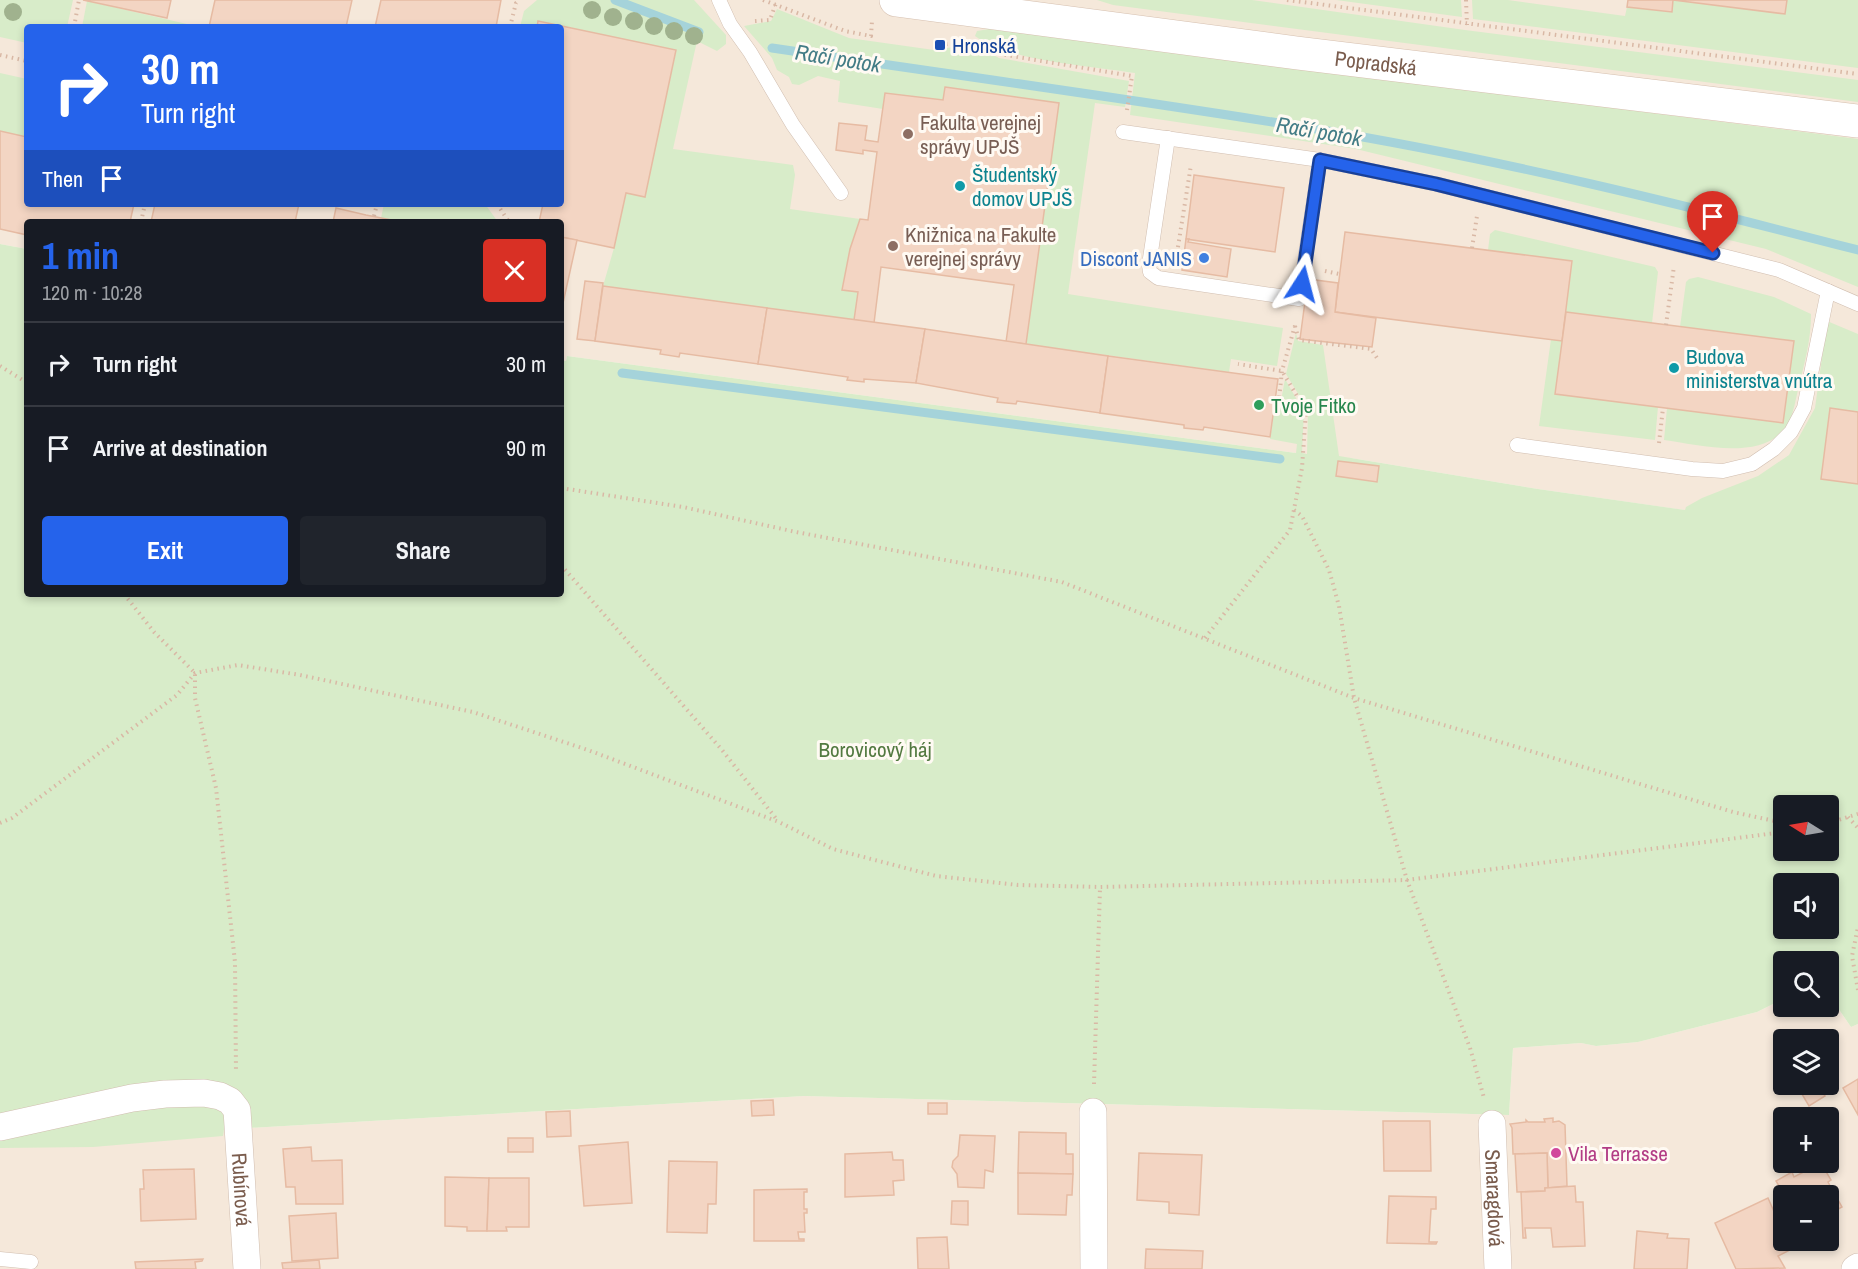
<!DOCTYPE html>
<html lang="en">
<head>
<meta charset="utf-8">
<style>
	body { margin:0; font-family:"Archivo Narrow",sans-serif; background:#20242c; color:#f1f3f6; height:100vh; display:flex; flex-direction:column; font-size:22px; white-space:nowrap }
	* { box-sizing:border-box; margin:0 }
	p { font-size:20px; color:#9ea1a6 }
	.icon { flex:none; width:33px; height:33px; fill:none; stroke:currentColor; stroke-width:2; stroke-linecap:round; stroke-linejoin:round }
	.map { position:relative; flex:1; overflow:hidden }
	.panel { position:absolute; left:24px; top:219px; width:540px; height:378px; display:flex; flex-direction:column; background:#171b24; border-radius:6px; box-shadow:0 3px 9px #0003 }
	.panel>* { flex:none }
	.hud { position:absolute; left:24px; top:24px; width:540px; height:183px; border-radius:6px; box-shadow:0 3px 9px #0003; background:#2563eb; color:#fff; overflow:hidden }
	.needle { width:39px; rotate:281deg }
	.controls { position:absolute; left:1773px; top:795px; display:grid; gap:12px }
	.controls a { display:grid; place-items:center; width:66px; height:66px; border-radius:6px; background:#171b24; box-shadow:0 3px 9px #0003; font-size:30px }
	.pin { position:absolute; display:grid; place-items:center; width:51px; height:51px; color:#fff; margin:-62px -26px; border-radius:50% 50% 50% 0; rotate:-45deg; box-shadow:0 0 6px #0007 }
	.pin .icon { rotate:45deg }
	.me { position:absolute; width:66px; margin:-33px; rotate:9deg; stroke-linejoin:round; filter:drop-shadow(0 0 4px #0008) }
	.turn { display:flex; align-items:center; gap:21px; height:126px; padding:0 18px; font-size:27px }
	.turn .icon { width:78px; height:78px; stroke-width:2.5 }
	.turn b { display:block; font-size:42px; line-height:51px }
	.then { display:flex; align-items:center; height:57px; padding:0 18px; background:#0003; gap:12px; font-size:22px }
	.round { display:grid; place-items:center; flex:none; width:63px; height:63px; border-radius:6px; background:#20242c }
	.head { display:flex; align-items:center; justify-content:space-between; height:102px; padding:0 18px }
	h1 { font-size:36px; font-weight:700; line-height:45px; color:#2563eb }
	.action { display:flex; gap:12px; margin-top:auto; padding:12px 18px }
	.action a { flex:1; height:69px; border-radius:6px; background:#2563eb; color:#fff; font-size:24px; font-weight:700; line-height:69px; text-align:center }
	.action a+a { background:#20242c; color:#f1f3f6 }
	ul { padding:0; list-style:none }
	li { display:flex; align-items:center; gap:18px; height:84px; padding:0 18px; border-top:2px solid #363941 }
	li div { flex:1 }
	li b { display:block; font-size:22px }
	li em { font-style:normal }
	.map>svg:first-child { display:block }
</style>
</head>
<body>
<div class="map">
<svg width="1858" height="1269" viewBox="0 0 1858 1269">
	<rect width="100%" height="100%" fill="#fdf6ec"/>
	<g fill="#f5e8da" fill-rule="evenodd">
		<path d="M0 0H1858V561L1684 510 1538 489 1357 459 1296 453 567 356 566 361 561 360V222H27V249L0 244ZM27 27H561V204H27Z"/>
		<path d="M1829 995 1851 1027 1858 1024V1269H0V1136L77 1120 249 1128 804 1096 1509 1115 1513 1048 1581 1043 1596 1046 1638 1042 1757 1012 1783 999 1784 1006H1828ZM1784 1040H1828V1084H1784ZM1784 1118H1828V1162H1784ZM1784 1196H1828V1240H1784Z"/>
	</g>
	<g fill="#d8ecc9" fill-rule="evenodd">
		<path d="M0 0H73L67 27H27V43L0 37Z"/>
		<path d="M537 0H694L726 35V44L717 51 697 41 673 149 793 165 795 175 790 209 860 219 850 249 842 290 858 292 854 320 603 286 614 248 626 193 676 51 538 22 537 27H520L524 11Z"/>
		<path d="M1097 0H1252L1465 30 1858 80V102L1113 5Z"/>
		<path d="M1336 0H1461L1462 17Z"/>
		<path d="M1472 0H1508L1625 16 1627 7 1671 12 1673 0 1785 14 1787 0H1858V68L1473 19Z"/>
		<path d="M87 1 200 27H82Z"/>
		<path d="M777 9 849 38 934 50 973 44 999 58 1129 81 1125 107 1095 103 1068 294 1283 328 1277 366 1231 359 1229 372 1026 344 1058 103 945 87 943 100 885 93 883 109 838 102 840 81 818 76 799 85 792 84 789 77 777 70 772 58 744 26 771 21Z"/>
		<path d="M989 29 1858 139V287L1766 249 1356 149 1130 115 1135 73C1092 66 1008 61 975 36L977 31Z"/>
		<path d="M0 73 27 79V137L0 131Z"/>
		<path d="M384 204H485L498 222H402L381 218Z"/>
		<path d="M1495 230 1655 267 1658 272 1652 323 1566 312 1572 261 1488 250 1490 234Z"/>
		<path d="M0 244 27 249V594H561V360L566 361 567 356 1296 453 1297 444 1270 439 1274 412H1279L1285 379 1304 412 1302 453 1307 454 1308 410 1286 374 1296 333 1298 341 1323 345 1339 456 1538 489 1685 510 1686 507 1702 498 1758 476 1789 455 1815 408 1827 321 1858 334V412L1830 408 1821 479 1858 484V1024L1851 1027 1829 995 1828 962H1784L1783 999 1757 1012 1638 1042 1596 1046 1581 1043 1513 1048 1509 1115 804 1096 249 1128 239 1095 0 1117ZM1784 806H1828V850H1784ZM1784 884H1828V928H1784Z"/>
		<path d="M1698 277 1774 297 1811 314C1811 340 1805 361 1799 386 1796 397 1794 412 1789 422 1768 463 1700 445 1664 440L1667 408 1782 423 1680 327 1686 282 1689 279Z"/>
		<path d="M1551 339 1562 341 1556 394 1658 407 1655 440 1539 426Z"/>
		<path d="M203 1100 224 1110 225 1123 223 1136 93 1147 0 1148V1136L77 1120Z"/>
	</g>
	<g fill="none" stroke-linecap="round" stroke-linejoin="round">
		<g stroke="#a5d3da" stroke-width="9">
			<path d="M615 0 699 32"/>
			<path d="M772 48C955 75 1139 100 1322 130 1503 160 1680 204 1858 250"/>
			<path d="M622 373 1280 459"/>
		</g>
	</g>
	<g fill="#f3d5c3" stroke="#e6bba3" stroke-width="1.5">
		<path d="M83 0H171L167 18Z"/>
		<path d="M215 0H352L346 27H209Z"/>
		<path d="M381 0H501L496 27H375Z"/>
		<path d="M1628 0H1787L1785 14 1673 0 1672 12 1627 7Z"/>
		<path d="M538 21 676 50 645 197 626 193 614 248 561 237V222H539L543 204H561V27H537Z"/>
		<path d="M945 87 1059 103 1026 344 1006 342 1014 285 881 267 874 323 854 320 858 292 842 290 850 249 860 219 868 220 877 152 863 150V154L836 150 839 123 867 126 865 140 878 142 885 93 943 100Z"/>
		<path d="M0 131 27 137V204H134L130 222H27V235L0 229Z"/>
		<path d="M1194 175 1284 188 1275 252 1186 239Z"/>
		<path d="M155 204H299L295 222H151Z"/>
		<path d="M336 208 366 215 402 222H333Z"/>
		<path d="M1345 232 1572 261 1562 341 1335 312Z"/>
		<path d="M561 237 577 240 561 312Z"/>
		<path d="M1186 239H1189L1188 242 1231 249 1227 277 1182 270Z"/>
		<path d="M1308 279 1338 283 1335 312 1376 318 1372 347 1300 339Z"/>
		<path d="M585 281 603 283 595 341 577 339Z"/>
		<path d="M603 286 767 308 758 364 680 353 679 357 660 354 661 350 595 341Z"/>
		<path d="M767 308 925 329 916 383 864 379V382L847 380 848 377 758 364Z"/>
		<path d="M1566 312 1794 341 1783 423 1555 394Z"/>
		<path d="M925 329 1108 356 1100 413 1017 401 1016 404 997 402 998 398 916 383Z"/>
		<path d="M1108 356 1278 379 1270 437 1204 427 1203 430 1184 428V425L1100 413Z"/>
		<path d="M1830 408 1858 412V484L1821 479Z"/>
		<path d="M1338 461 1379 466 1377 482 1336 476Z"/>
		<path d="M1858 1079V1115L1843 1088Z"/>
		<path d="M1796 1084H1818L1825 1096 1809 1106Z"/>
		<path d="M773 1100 774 1115 752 1116 751 1101Z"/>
		<rect x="928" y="1103" width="19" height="11"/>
		<path d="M570 1111 571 1136 547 1137 546 1112Z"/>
		<path d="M1553 1118V1122L1559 1121 1565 1125 1567 1186 1548 1188 1547 1153 1513 1154 1512 1128 1510 1124 1526 1122V1120L1528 1122H1545L1544 1119Z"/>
		<path d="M1383 1121H1430L1431 1171H1384Z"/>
		<path d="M1019 1132 1066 1133V1154H1073V1174L1018 1173Z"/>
		<path d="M960 1135 995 1136 993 1172 985 1170 984 1188 958 1187 957 1174 952 1167 953 1161 958 1156Z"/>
		<rect x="508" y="1138" width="25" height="14"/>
		<path d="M628 1142 632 1203 584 1206 579 1146Z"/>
		<path d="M311 1147 312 1161 342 1160 343 1204H296L295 1187H286L283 1149Z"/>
		<path d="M892 1152 893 1160H903L904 1180 893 1181 894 1195 845 1197V1154Z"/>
		<path d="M1139 1153 1202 1155 1199 1215 1169 1213V1202L1137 1200Z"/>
		<path d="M1547 1153 1548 1188H1545V1191L1517 1192 1515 1154Z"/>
		<path d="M669 1161 717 1162 716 1204H708L707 1233 667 1232Z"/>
		<path d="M1821 1163 1831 1180 1828 1182 1842 1207 1828 1215V1196H1785L1776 1181 1792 1172 1794 1177Z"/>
		<path d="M194 1169 196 1219 141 1221 140 1189H144L143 1170Z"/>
		<path d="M1018 1173 1073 1174 1072 1195H1067L1066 1215 1018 1214Z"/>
		<path d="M445 1177 489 1178 487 1231H467V1227L445 1226Z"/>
		<path d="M489 1178H529V1227H506L507 1231H487Z"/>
		<path d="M1575 1186 1576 1202H1583L1585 1246 1553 1247 1551 1228H1525L1526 1238H1523L1521 1192 1545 1191V1188Z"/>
		<path d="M807 1189V1192H804V1209H807V1213H804L805 1232H798L799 1239H804V1241H754V1190Z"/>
		<path d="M1389 1196 1436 1197V1209H1431L1429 1242H1437L1436 1244 1387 1243Z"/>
		<path d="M1768 1198 1784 1234V1240H1786L1790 1250 1778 1256 1785 1268 1736 1269 1715 1223Z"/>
		<path d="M952 1201H968V1225L951 1224Z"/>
		<path d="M336 1213 338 1258 292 1261 289 1216Z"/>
		<path d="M1637 1231 1668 1234 1667 1238 1689 1239 1687 1269H1634Z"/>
		<path d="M947 1237 949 1269H918L917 1238Z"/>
		<path d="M1146 1249 1203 1251 1202 1269H1145Z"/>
		<path d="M203 1259 202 1261 195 1262 196 1269H136L135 1262Z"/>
		<path d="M319 1260 320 1269H283L282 1263Z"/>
	</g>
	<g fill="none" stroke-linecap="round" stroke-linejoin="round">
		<defs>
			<g id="lane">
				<path d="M719 0 730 24 750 52 793 125 841 193"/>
				<path d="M1123 132 1320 160 1436 184 1779 270 1858 304"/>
				<path d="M1168 138 1149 265 1150 272 1158 278 1299 299 1320 160"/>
				<path d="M1517 445 1692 469 1723 471 1752 464 1774 449 1791 432 1804 408 1828 291"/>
				<path d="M0 1259 31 1262"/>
			</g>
			<g id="street">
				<path d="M1093 1112 1094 1269"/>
				<path id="s1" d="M1492 1124 1498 1269"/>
				<path id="s2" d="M0 1127 132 1098 165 1094 204 1093 220 1096 230 1101 237 1110 247 1269"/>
				<path d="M1855 1269 1858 1267"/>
			</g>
			<g id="secondary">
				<path id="s3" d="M896 0 1297 53 1858 121"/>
			</g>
		</defs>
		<use href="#lane" stroke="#d1beb0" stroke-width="15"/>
		<use href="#street" stroke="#d1beb0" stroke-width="28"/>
		<use href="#secondary" stroke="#d6c0b0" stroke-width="34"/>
		<g stroke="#d9b8a5" stroke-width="4" stroke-dasharray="1.5 4.5" stroke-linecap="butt">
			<path d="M763 0 845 31 871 36 872 21"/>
			<path d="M1287 0 1858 74"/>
			<path d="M1466 0 1467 25"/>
			<path d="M755 21 770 20 776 3"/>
			<path d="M74 27 79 0"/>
			<path d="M510 27 516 3 520 0"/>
			<path d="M940 45 956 43"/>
			<path d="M983 45 1000 54 1132 76 1127 110"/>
			<path d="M0 55 27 61"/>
			<path d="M497 204 509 222"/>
			<path d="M374 216 377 204"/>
			<path d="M141 222 145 204"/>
			<path d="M1472 248 1477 216"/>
			<path d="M1177 253 1191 165"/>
			<path d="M1325 271 1339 274"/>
			<path d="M1666 325 1674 266"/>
			<path d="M1295 326 1299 340 1371 349 1377 358"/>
			<path d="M0 366 26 382 27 387"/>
			<path d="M1275 399H1279L1282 371 1296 322"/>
			<path d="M1659 443 1663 408"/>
			<path d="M561 488 683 507 796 532 1062 582 1354 698 1733 812 1784 823"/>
			<path d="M1294 510 1302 516 1329 570 1339 606 1354 698 1407 880 1470 1048 1484 1098"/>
			<path d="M561 565 722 750 778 821"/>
			<path d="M124 594 154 632 195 673V698L216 788 235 962 236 1073"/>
			<path d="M1205 638 1290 530 1302 468 1306 411 1282 371 1238 364"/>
			<path d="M1848 817 1858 828"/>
			<path d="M0 823 12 818 177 695 195 673 238 665 300 675 473 712 588 750 779 822 833 849 936 876 1018 885 1100 887 1407 880 1784 832"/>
			<path d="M1828 823 1858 814"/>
			<path d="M1858 990 1852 956 1858 927"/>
			<path d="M1094 1084 1100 888"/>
		</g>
		<use href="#lane" stroke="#fff" stroke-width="14"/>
		<use href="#street" stroke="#fff" stroke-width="27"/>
		<use href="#secondary" stroke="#fff" stroke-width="33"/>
	</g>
	<g fill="#a0b28e">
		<circle cx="592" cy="10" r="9"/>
		<circle cx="13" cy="12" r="9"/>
		<circle cx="613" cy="17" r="9"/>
		<circle cx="634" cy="21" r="9"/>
		<circle cx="654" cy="26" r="9"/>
		<circle cx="674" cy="31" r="9"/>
		<circle cx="694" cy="36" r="9"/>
	</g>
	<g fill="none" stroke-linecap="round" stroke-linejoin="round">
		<defs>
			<path id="route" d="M1302 284 1320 160 1436 184 1713 253"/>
		</defs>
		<use href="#route" stroke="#184099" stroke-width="15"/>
		<use href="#route" stroke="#2563eb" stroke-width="10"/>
	</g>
	<rect fill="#1a4fb4" stroke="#fffaf3" stroke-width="2" x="934" y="39" width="12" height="12" rx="3"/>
	<g fill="#8d6e63" stroke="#fffaf3" stroke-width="2">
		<circle cx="908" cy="134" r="6"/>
		<circle cx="893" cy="246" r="6"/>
	</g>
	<g fill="#0f9aa8" stroke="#fffaf3" stroke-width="2">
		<circle cx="960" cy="186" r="6"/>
		<circle cx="1674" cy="368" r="6"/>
	</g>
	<circle fill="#3f7fe0" stroke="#fffaf3" stroke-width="2" cx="1204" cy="258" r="6"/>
	<circle fill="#2e9e5b" stroke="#fffaf3" stroke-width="2" cx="1259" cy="405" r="6"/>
	<circle fill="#d1479c" stroke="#fffaf3" stroke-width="2" cx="1556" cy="1153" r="6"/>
	<g text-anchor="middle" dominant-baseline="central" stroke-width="6" stroke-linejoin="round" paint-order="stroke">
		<g font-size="21" fill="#164399" stroke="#fffaf3" text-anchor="start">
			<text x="952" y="45">Hronská</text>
		</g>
		<g font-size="21" fill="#7a5c4d" stroke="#fffaf3">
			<text stroke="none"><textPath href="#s3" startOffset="484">Popradská</textPath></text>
			<text stroke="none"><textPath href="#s2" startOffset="326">Rubínová</textPath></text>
			<text stroke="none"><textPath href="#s1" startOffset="74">Smaragdová</textPath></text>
		</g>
		<g font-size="21" fill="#785e54" stroke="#fffaf3" text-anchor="start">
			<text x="920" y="122">Fakulta verejnej<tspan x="920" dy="24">správy UPJŠ</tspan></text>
			<text x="905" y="234">Knižnica na Fakulte<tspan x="905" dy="24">verejnej správy</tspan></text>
		</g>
		<g font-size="21" fill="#0d838f" stroke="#fffaf3" text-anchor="start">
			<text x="972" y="174">Študentský<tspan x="972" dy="24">domov UPJŠ</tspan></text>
			<text x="1686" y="356">Budova<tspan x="1686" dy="24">ministerstva vnútra</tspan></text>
		</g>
		<g font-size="21" fill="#366cbe" stroke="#fffaf3" text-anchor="end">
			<text x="1192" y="258">Discont JANIS</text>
		</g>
		<g font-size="21" fill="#27864d" stroke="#fffaf3" text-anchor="start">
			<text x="1271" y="405">Tvoje Fitko</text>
		</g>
		<g font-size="21" fill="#537a41" stroke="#fffaf3">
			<text x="875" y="749">Borovicový háj</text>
		</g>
		<g font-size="21" fill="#b23c85" stroke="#fffaf3" text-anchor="start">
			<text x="1568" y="1153">Vila Terrasse</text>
		</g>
		<g font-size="22" font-style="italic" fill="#437c86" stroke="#fffaf3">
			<text transform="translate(838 58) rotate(9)">Račí potok</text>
			<text transform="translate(1319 131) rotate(10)">Račí potok</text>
		</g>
	</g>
</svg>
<div class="controls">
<a><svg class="needle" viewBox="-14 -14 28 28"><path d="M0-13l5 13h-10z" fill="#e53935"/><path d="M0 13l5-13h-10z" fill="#9ea1a6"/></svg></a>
<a><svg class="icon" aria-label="sound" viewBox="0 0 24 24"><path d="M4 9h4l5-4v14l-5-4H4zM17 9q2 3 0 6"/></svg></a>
<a><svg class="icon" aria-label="search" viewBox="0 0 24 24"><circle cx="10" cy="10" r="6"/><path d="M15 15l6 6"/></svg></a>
<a><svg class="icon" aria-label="layers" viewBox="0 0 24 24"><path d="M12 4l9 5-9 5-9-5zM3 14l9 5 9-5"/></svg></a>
<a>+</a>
<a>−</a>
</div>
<div class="pin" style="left:1713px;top:253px;background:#d93025"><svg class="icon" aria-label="arrive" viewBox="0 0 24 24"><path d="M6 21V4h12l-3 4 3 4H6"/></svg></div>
<svg class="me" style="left:1302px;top:284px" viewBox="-20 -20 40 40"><path d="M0-17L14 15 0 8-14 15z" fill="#2563eb" stroke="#fff" stroke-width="4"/></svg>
<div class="hud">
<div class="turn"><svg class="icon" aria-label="right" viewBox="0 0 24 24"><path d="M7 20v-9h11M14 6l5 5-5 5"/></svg><div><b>30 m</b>Turn right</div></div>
<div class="then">Then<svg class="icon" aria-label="arrive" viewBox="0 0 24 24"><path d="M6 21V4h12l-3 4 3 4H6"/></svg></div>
</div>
<section class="panel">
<div class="head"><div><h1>1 min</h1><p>120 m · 10:28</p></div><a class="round" style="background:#d93025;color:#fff"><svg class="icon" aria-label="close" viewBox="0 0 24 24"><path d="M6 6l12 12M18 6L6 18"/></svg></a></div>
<ul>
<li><svg class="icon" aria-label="right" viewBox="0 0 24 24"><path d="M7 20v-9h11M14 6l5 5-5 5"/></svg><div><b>Turn right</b></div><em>30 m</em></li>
<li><svg class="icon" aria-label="arrive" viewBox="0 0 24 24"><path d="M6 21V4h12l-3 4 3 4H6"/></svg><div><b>Arrive at destination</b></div><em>90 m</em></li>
</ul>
<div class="action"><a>Exit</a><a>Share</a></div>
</section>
</div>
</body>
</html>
